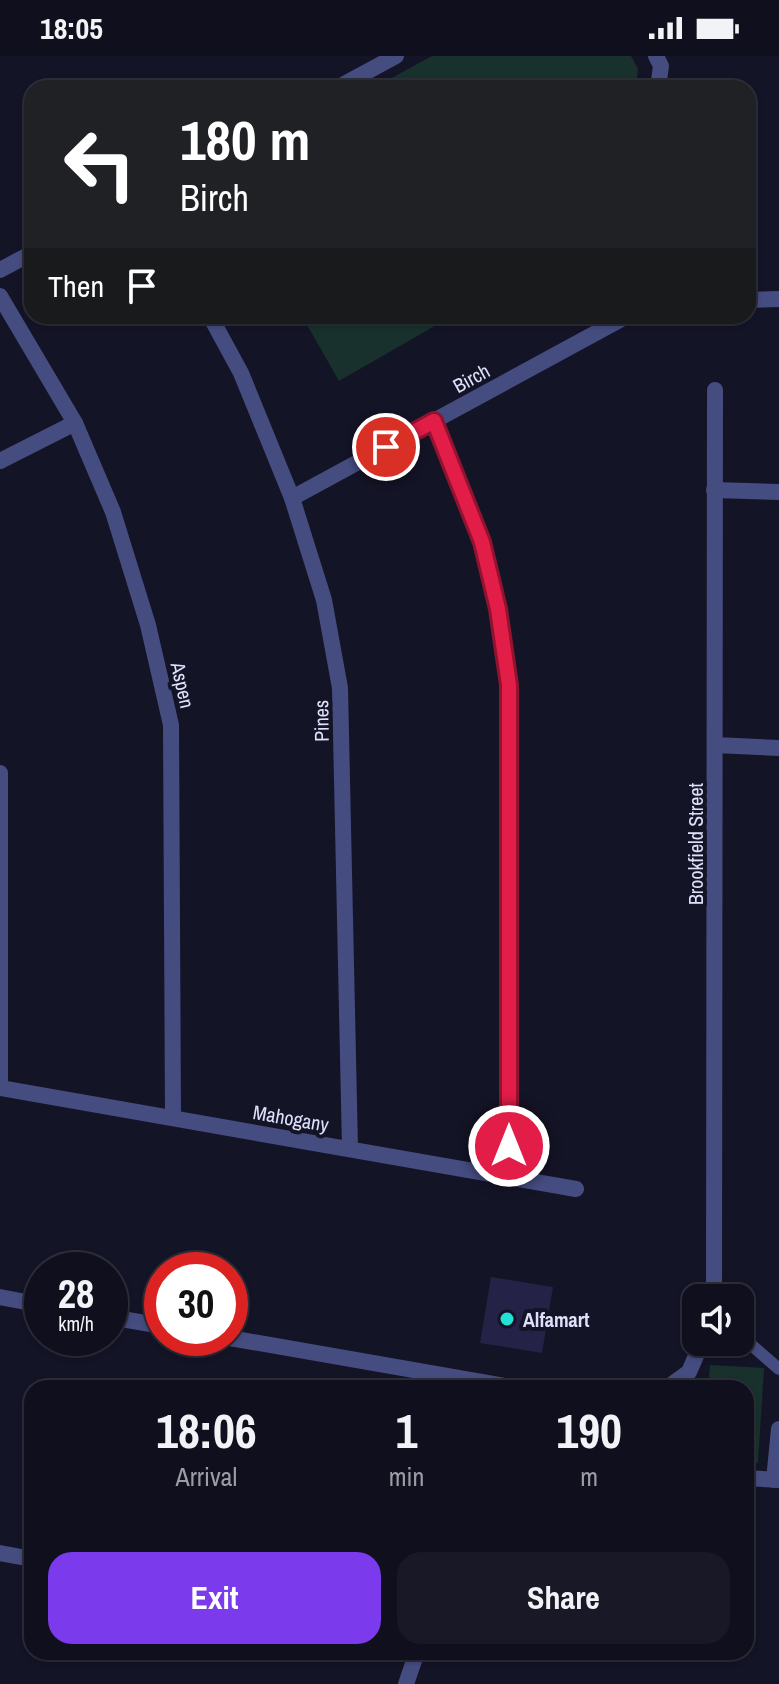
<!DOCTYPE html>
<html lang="en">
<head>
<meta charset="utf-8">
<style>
	body { margin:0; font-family:"Archivo Narrow",sans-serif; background:#181826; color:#f1f3f6; height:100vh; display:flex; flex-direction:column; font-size:30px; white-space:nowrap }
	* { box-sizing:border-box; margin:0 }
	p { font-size:26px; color:#9b9ca4 }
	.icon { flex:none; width:44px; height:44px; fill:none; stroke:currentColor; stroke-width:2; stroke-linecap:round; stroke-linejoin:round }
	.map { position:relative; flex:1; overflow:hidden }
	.side { position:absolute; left:24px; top:1324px; width:730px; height:280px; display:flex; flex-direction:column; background:#0f0f1d; border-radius:24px; box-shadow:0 2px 6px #0004,0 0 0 2px #2f2f3b }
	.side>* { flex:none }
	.hud { position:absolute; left:24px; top:24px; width:732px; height:244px; border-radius:24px; box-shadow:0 2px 6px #0004,0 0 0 2px #2f2f3b; background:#202124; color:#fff; overflow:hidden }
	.fabs { position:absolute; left:682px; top:1228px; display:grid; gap:16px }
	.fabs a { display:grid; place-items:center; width:72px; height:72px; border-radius:16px; background:#0f0f1d; box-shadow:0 2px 6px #0004,0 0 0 2px #2f2f3b; font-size:40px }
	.speed { position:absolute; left:24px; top:1196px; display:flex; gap:16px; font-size:40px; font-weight:700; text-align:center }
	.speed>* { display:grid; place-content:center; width:104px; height:104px; border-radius:50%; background:#0f0f1d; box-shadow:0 2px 6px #0004,0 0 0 2px #2f2f3b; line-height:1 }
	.speed small { font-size:20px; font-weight:400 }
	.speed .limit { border:12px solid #d22; background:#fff; color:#111 }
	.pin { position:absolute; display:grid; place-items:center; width:68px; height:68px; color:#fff; margin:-34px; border:4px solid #fff; border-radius:50%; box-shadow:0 2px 8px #0007 }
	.me { position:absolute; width:88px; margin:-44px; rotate:0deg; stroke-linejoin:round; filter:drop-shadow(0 0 6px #0008) }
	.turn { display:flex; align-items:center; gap:28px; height:168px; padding:0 24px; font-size:36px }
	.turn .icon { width:104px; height:104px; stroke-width:2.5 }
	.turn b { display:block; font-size:56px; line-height:68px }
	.then { display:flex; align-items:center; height:76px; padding:0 24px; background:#0003; gap:16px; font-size:30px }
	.eta { display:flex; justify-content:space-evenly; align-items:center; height:136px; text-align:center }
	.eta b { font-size:48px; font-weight:700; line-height:56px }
	.cta { display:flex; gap:16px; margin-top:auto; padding:16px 24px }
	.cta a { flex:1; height:92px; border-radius:24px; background:#7c3aed; color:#fff; font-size:32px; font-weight:700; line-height:92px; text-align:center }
	.cta a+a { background:#181826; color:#f1f3f6 }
	.status { display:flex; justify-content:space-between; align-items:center; height:56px; padding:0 40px; background:#0f0f1d; direction:ltr }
	.status svg { height:22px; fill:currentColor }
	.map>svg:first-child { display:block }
</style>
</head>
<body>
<div class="status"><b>18:05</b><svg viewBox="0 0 49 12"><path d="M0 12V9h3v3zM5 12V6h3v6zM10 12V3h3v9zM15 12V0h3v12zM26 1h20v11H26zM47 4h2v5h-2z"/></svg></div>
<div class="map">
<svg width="779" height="1628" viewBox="0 0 779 1628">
	<rect width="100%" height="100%" fill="#141427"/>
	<g fill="#18312c">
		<path d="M432 0H631L638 13 636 32H373Z"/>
		<path d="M302 260H452L339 325Z"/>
		<path d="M710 1309 764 1312 758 1407H746V1332H708Z"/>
	</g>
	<path fill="#242246" d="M491 1221 553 1231 542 1297 480 1287Z"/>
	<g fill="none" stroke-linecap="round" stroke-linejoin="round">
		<path stroke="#454c80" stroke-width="12" d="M740 1279 779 1313"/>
		<g stroke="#454c80" stroke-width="16">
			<path d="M656 0 661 10 658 32"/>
			<path d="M337 32 396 0"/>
			<path d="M0 214 32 197"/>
			<path d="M0 240 75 367 113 456 148 569 171 669 173 1062"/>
			<path d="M748 244 779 243"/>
			<path d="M210 260 241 317 292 442 324 544 340 632 350 1093"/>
			<path d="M434 365 482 486 498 553 509 629V1121"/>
			<path d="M0 405 75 367"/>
			<path d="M714 434 779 436"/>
			<path d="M292 442 627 260"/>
			<path d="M715 689 779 692"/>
			<path d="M0 717V1032L576 1133"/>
			<path d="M0 1241 42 1249"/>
			<path d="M714 1242 715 334"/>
			<path d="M110 1261 162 1270"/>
			<path d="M230 1282 516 1332"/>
			<path d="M667 1332 689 1316 702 1286"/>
			<path d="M746 1422 779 1424"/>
			<path d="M774 1424 779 1373"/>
			<path d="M0 1497 32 1503"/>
			<path d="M406 1628 417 1596"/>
		</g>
	</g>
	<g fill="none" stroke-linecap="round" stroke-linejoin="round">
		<defs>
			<path id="route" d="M386 391 434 365 482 486 498 553 509 629V1090"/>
		</defs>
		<use href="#route" stroke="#92132f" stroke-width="20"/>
		<use href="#route" stroke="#e11d48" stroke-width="14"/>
	</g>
	<circle fill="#24e1d7" stroke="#141427" stroke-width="3" cx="507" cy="1263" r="8"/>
	<g text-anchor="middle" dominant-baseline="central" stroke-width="8" stroke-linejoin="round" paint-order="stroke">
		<g font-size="20" fill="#dfe0fb" stroke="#141427">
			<text transform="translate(471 322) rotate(-29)">Birch</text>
			<text transform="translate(183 629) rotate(77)">Aspen</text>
			<text transform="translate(321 665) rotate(-91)">Pines</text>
			<text transform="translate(695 788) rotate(-90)">Brookfield Street</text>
			<text transform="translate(291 1062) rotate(10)">Mahogany</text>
		</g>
		<g font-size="20" font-weight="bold" fill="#dfe0fb" stroke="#141427" text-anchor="start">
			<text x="523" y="1263">Alfamart</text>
		</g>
	</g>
</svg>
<div class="fabs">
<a><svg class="icon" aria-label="sound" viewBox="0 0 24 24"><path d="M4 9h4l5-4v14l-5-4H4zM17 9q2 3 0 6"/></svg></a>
</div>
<div class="speed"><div>28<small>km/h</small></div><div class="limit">30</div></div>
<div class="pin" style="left:386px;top:391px;background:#d93025"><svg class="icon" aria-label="arrive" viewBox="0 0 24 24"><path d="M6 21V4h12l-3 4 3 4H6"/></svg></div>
<svg class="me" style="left:509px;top:1090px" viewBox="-20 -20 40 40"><circle r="17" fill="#e11d48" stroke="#fff" stroke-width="3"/><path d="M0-11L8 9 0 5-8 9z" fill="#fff"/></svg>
<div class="hud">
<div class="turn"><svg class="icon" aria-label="left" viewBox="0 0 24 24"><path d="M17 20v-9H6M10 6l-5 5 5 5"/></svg><div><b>180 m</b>Birch</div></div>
<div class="then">Then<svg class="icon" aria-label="arrive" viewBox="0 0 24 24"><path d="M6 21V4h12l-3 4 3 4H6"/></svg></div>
</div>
<section class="side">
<div class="eta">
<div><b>18:06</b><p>Arrival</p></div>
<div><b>1</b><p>min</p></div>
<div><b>190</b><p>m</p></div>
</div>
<div class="cta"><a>Exit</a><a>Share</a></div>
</section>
</div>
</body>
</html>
